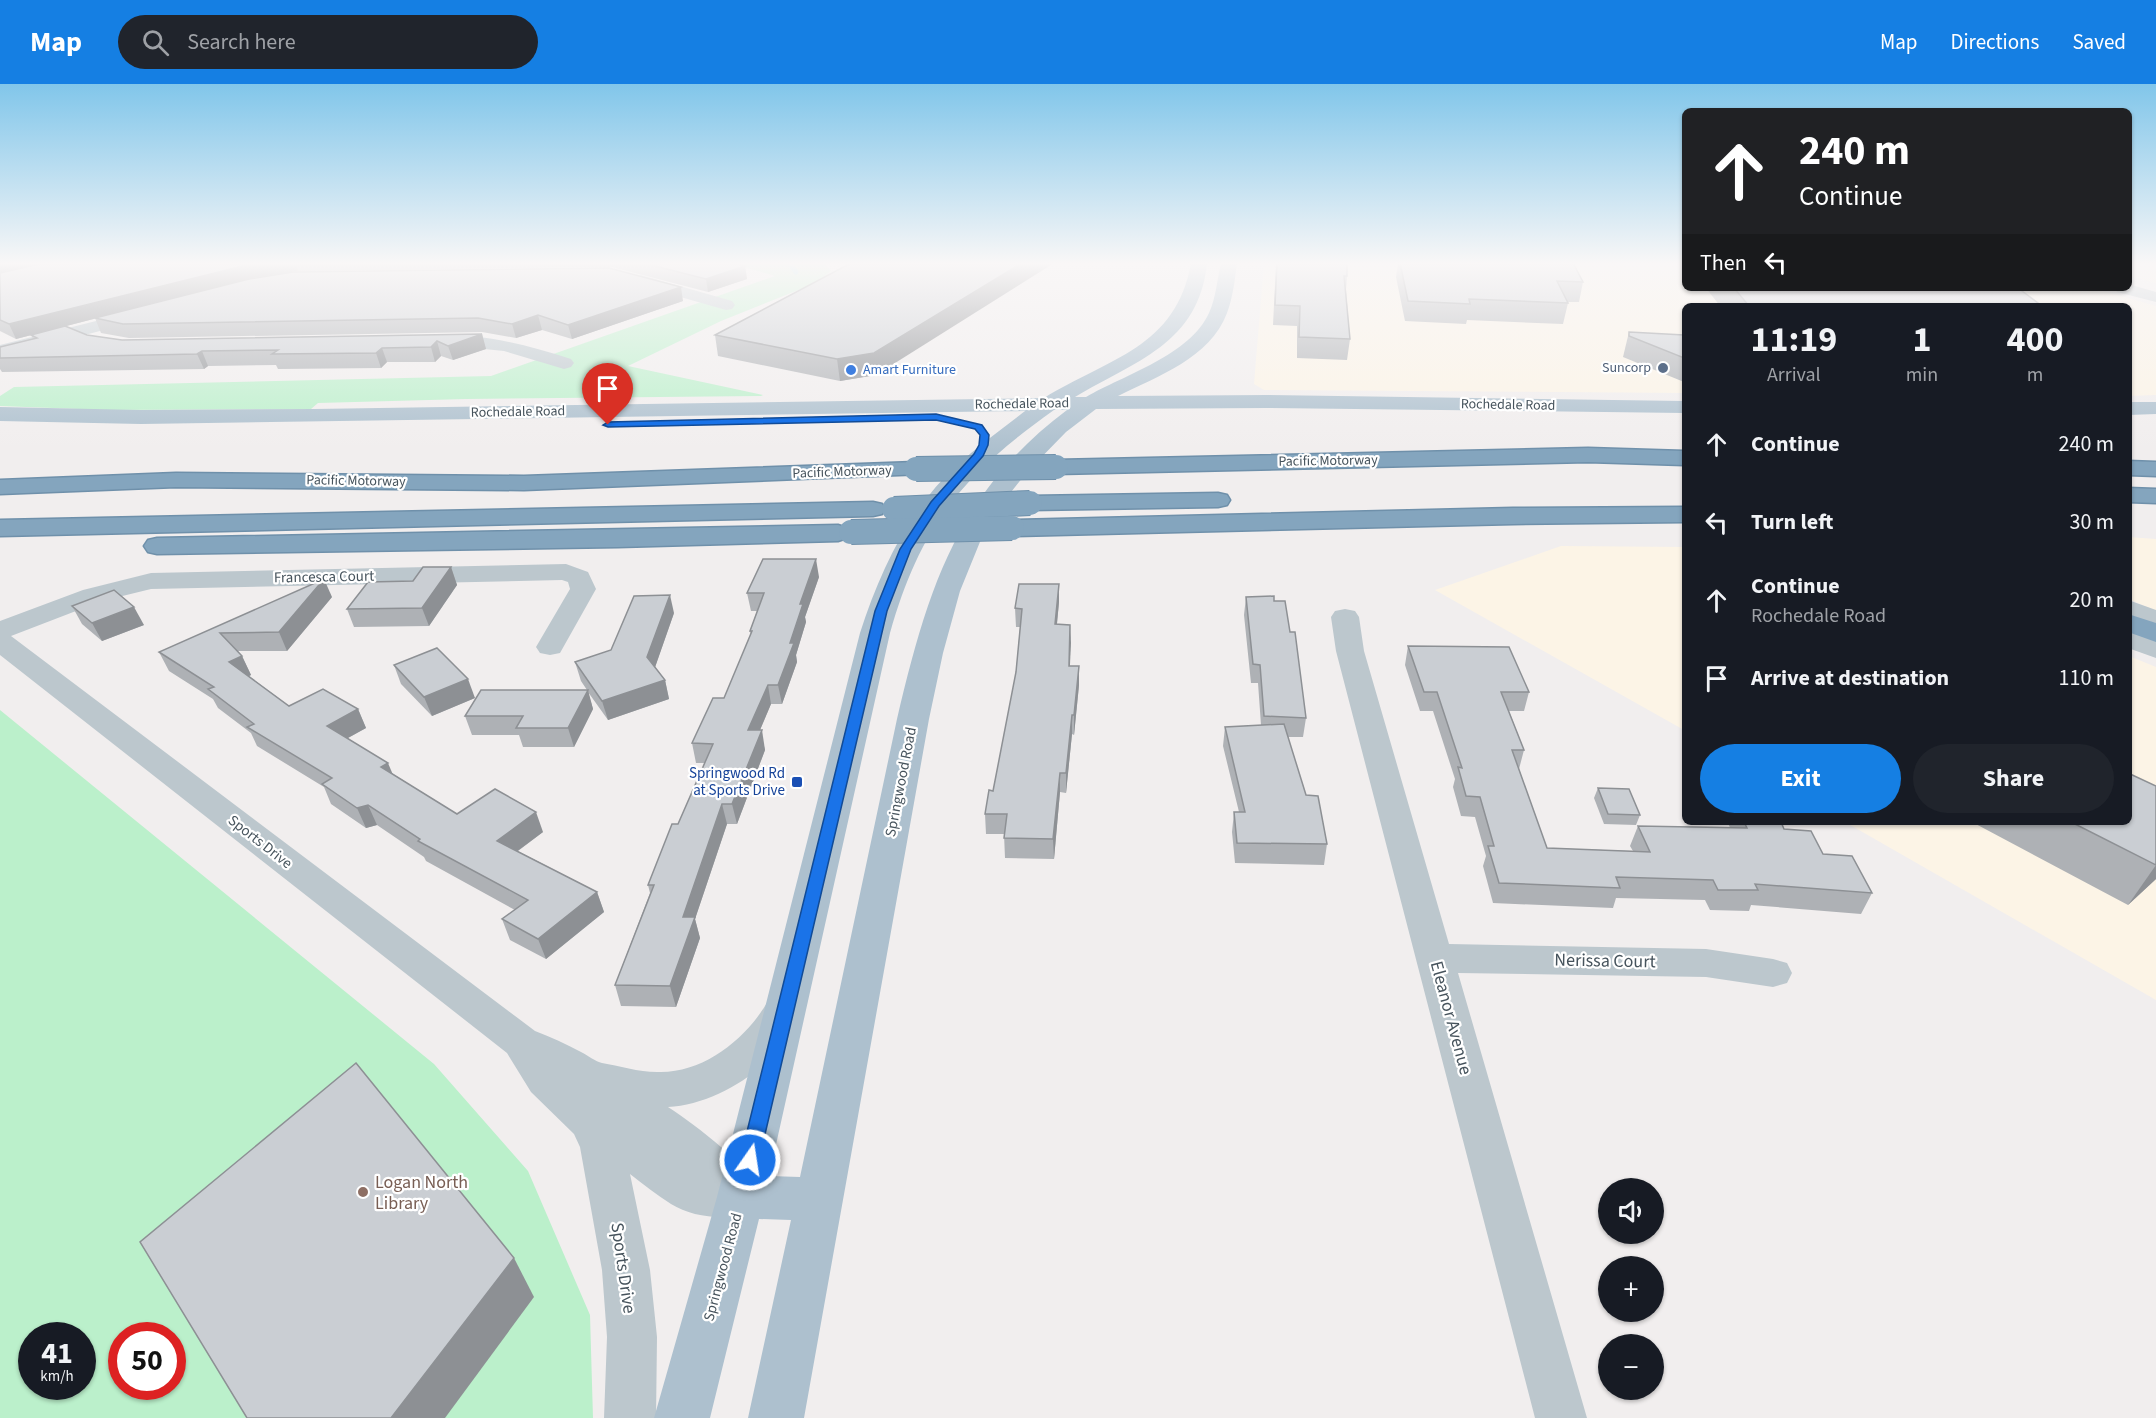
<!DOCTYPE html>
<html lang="en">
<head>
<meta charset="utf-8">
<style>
	body { margin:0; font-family:"Source Sans 3",sans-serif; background:#20242c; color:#f1f3f6; height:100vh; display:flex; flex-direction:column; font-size:22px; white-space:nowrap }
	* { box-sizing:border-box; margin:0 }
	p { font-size:20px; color:#9ea1a6 }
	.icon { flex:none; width:33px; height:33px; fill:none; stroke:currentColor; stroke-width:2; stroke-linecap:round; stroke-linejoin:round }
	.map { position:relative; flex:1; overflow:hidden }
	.drawer { position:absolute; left:1682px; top:219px; width:450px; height:522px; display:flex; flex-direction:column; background:#171b24; border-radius:9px; box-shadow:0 2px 4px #0004 }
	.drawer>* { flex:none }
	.guide { position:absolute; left:1682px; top:24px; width:450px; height:183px; border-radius:9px; box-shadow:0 2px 4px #0004; background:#202124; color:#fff; overflow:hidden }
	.fabs { position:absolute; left:1598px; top:1094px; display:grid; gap:12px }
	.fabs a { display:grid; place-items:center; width:66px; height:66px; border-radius:50%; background:#171b24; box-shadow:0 2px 4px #0004; font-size:30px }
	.speed { position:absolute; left:18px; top:1238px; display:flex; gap:12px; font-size:30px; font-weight:700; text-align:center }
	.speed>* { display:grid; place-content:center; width:78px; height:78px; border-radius:50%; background:#171b24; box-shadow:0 2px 4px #0004; line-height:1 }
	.speed small { font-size:15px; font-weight:400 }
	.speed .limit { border:9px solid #d22; background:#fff; color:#111 }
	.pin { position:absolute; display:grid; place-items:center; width:51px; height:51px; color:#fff; margin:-62px -26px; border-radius:50% 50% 50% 0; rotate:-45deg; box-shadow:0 0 6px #0007 }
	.pin .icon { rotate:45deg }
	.me { position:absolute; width:66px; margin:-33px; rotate:13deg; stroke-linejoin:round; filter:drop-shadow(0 0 4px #0008) }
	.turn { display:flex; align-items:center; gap:21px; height:126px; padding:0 18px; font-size:27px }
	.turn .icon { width:78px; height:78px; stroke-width:2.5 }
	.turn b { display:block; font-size:42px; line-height:51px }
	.then { display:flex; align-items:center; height:57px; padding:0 18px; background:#0003; gap:12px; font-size:22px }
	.eta { display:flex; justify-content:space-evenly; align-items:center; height:102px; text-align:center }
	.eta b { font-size:36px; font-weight:700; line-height:42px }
	.primary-button { display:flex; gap:12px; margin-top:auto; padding:12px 18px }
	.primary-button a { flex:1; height:69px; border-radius:36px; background:#157fe3; color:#fff; font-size:24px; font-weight:700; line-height:69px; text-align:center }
	.primary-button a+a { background:#20242c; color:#f1f3f6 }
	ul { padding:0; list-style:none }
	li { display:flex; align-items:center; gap:18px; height:78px; padding:0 18px }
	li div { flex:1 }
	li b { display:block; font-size:22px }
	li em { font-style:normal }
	header { display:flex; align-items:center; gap:36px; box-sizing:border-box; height:84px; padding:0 30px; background:#157fe3; color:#fff }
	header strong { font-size:28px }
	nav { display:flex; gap:33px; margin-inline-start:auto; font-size:21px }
	.search { width:420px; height:54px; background:#20242c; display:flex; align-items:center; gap:15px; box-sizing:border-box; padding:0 21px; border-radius:33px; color:#9ea1a6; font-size:22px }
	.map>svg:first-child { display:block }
</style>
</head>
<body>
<header>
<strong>Map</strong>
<div class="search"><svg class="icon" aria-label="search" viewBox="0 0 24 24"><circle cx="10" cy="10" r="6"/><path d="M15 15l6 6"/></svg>Search here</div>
<nav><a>Map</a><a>Directions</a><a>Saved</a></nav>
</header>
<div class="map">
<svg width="2156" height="1334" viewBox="0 0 2156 1334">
	<rect width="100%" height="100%" fill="#f1eeee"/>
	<g fill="#fcf4e6">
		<path d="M1264 179H1684V204H2093L2156 222V311L2129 312 2128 222H1684V309L1264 306 1254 300Z"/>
		<path d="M2128 179H2156V199L2129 192Z"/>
		<path d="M2128 453 2156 455V527L2129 515Z"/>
		<path d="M1561 462 1684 463V646L1435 506Z"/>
		<path d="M2129 572 2156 583V916L1845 738H2128Z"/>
	</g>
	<g fill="#bbf0cb" fill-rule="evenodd">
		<path d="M730 179H824L831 187 816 199 721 237 628 282 763 311 761 312 466 315 318 319 311 325 106 326 0 322V312L14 303 491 292 775 192Z"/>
		<path d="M0 626 434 980 528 1087 590 1231 593 1334H0ZM32 1251H82V1302H32ZM122 1251H172V1302H122Z"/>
	</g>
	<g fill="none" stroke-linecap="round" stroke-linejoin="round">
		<path stroke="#87e0ed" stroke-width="5" d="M789 179 796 188"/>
		<defs>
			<g id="highway">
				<path d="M1588 364 1684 367V381L1588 378 1056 390 1048 388 1044 383 1048 378 1056 376Z"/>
				<path d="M2128 377 2156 378V392L2128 391Z"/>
				<path d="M916 378 924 380 928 385 924 390 524 406 176 403 0 410V396L176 389 524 392Z"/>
				<path d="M2128 404 2156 405V419L2128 418Z"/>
				<path d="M1218 409 1227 411 1230 416 1227 421 1218 423 1030 426 1021 424 1018 419 1021 414 1030 412Z"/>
				<path d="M873 418 882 420 885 425 882 430 873 432 0 452V436Z"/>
				<path d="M1513 424 1684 423V438L1513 440 1012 452 1003 449 999 444 1003 439 1012 436Z"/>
				<path d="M838 441 847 444 851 449 847 454 838 457 618 463 157 470 148 468 144 462 148 456 157 454Z"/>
				<path d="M2128 530 2156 539V558L2128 548Z"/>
			</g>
		</defs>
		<use href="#highway" stroke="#6f90aa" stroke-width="3"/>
		<g fill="#bcc7cd" fill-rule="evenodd">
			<path d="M641 191 732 217 735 221 732 225 726 226 635 200 633 196Z"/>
			<path d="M2128 200 2156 208V218L2117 208 2115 204H2128Z"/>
			<path d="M140 226 146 227 149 231 146 235 0 273V261Z"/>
			<path d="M442 250C487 251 528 261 571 275L574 279 571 283 564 285 504 267 435 260 433 256 435 252Z"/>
			<path d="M566 480 588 488 596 505 560 569 550 571 540 569 536 563 570 505 568 498 562 496 151 505 102 517 11 552 535 947C551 953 566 960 581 968 587 971 596 978 602 979 620 982 641 989 661 988 705 988 747 954 768 917L782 913 796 917 802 928C795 942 788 955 777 967 752 996 707 1021 668 1023 697 1042 750 1082 764 1113L757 1127C732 1137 695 1135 671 1120 657 1111 643 1100 630 1090L650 1186 657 1253 656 1334H604L607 1253 602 1186 580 1063 574 1050 531 1008 507 969 0 571V537L83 506 151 489Z"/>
			<path d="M2128 516 2156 526V544L2128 534Z"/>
			<path d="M1345 525 1355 527 1359 533 1364 567 1449 860 1706 865 1773 875 1787 879 1792 889 1787 899 1773 903 1706 893 1458 889 1587 1334H1535L1336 567 1331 533 1335 527Z"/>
			<path d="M2128 546 2156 556V574L2128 564Z"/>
		</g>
		<g fill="#adc0ce" fill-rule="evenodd">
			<path d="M1191 179H1207C1199 260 1135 277 1075 313H1086C1124 291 1190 271 1209 229 1216 214 1217 196 1221 179H1237C1235 195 1233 213 1227 229 1210 274 1158 292 1118 312L1267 311 1684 317V329L1267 324 1096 325 1066 348 1027 388 1000 422 984 448 960 507 943 569 929 635 804 1334H748L791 1136 759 1135 710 1334H654L717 1113 860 549C880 487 908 427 956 382 978 362 1002 345 1025 327L141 340 0 337V323L141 326 314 325 1044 314C1109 274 1176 264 1191 179ZM1054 326H1067C956 409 927 508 897 635L800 1093 769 1092 890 549C921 440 963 391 1054 326Z"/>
			<path d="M2128 318H2156V330L2128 331Z"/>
		</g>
		<use href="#highway" fill="#84a5be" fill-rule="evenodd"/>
		<defs>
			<g id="highway-bridge">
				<path d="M916 385 1056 383"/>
				<path d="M894 425 1030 419"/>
				<path d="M851 448 1012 444"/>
			</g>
		</defs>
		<use href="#highway-bridge" stroke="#6f90aa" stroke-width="26" stroke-linecap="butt"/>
		<use href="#highway-bridge" stroke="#84a5be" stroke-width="24"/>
	</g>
	<g fill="#aeb1b5">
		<path d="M0 179H734L745 182 747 195 708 208 612 183 298 187 252 194 16 255 0 247Z"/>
		<path d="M851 179 876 291 840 297 718 272 715 251Z"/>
		<path d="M1276 179H1347V192L1346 206 1350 255 1347 276 1297 274V242L1273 241Z"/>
		<path d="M1398 179H1573L1583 198 1579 218H1567L1568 219 1563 240 1467 236 1466 240 1405 237 1396 193Z"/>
		<path d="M1706 204H2018L2042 222H1720Z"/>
		<path d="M683 217 572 255 542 246 516 254 482 248 129 254 101 249 95 234Z"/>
		<path d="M1629 248 1684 251V298L1623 273Z"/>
		<path d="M482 250 486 265 453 276 441 272 435 278H387L381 284 278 285 276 281 208 282 204 285 2 288 0 285V263L33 255 31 251H87L122 256Z"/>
		<path d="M451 483 457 501 429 542 354 543 347 525Z"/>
		<path d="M819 493 805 533 806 538 796 571 797 578 782 620H771L760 646 765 666 737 740H727L695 835 700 854 676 923 621 922 615 901 650 809 648 801 678 740 705 679H696L692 659 724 614 751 551 750 547 757 527H751L747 509Z"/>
		<path d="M332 513 287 567H238L242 572 251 591 249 592 289 622 358 625 366 644 348 654 393 690 457 730 543 748 518 767 597 808 604 828 546 875 510 856 502 835 515 826 426 777 424 773 377 741 366 744 331 720 324 703 257 662 251 649 218 624 213 615 169 587 159 568Z"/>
		<path d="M1246 513 1274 517 1306 634 1303 653H1288L1306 711 1327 760 1324 781 1235 779 1232 748 1234 728H1239L1223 662 1225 643 1261 641 1258 599H1251L1244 531Z"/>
		<path d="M1059 518 1057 540 1070 541V582H1079V601L1074 651 1072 650 1066 709 1060 708 1054 775 1005 774 1004 750H986L985 730 993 707 1016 588 1020 543H1016L1015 524Z"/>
		<path d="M72 522 144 541 102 557 82 540Z"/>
		<path d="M674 529 655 583 665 596 669 615 608 636 588 608 593 625 574 663H523L519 651H472L465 632 587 606 581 597 575 578 611 566Z"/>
		<path d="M1408 562 1529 608 1524 627H1509L1524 666 1519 685 1547 764 1633 767 1630 762 1638 742 1730 743 1729 742 1730 738H1781L1784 745 1823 770 1872 809 1861 830 1751 821 1749 827 1710 826 1705 816 1616 814 1613 824 1493 819 1483 782 1486 772 1475 733 1461 732 1453 703 1455 695 1433 627H1420L1405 581Z"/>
		<path d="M394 581 475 614 432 632 401 600Z"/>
		<path d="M2156 702V795L2128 821 1972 738H2128Z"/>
		<path d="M1598 704 1640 731 1636 741 1604 740 1594 714Z"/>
	</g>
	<g fill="#8d9094">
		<path d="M0 179H47L0 190Z"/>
		<path d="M261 179H295L298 187 252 194 16 255 9 240 247 181Z"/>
		<path d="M1022 179H1054L876 291 840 297 837 275Z"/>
		<path d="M745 182 747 195 708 208 706 195Z"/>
		<path d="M681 203 683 217 572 255 568 241Z"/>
		<path d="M538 231 542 246 516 254 512 240Z"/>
		<path d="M482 250 486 265 453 276 448 262Z"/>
		<path d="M437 257 441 272 435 278 431 263Z"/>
		<path d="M382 264 387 278 381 284 376 269Z"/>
		<path d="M202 267 208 282 204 285 197 270Z"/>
		<path d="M816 475 819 493 805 533 806 538 796 571 797 578 782 620 778 601 790 559 800 520Z"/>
		<path d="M451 483 457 501 429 542 422 524Z"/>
		<path d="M324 495 332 513 287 567 279 548Z"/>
		<path d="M1059 500V518L1055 559V540Z"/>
		<path d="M670 511 674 529 652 592 647 573Z"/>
		<path d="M134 523 144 541 102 557 92 539Z"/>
		<path d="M1070 541 1071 559 1069 601V582Z"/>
		<path d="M242 572 251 591 239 597 229 578Z"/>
		<path d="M1079 582V601L1074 651V631Z"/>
		<path d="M468 595 475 614 432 632 424 613Z"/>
		<path d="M665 596 669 615 608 636 602 617Z"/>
		<path d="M768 601 771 620 752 665 748 646Z"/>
		<path d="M588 606 593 625 574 663 568 644Z"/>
		<path d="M358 625 366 644 335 661 327 642Z"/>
		<path d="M1072 631V650L1066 709V689Z"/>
		<path d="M762 646 765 666 737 740 732 720Z"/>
		<path d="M388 679 396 698 381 683Z"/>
		<path d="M1060 689V708L1054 775 1053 755Z"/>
		<path d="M722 720 727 740 695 835 700 854 676 923 670 902 683 833Z"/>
		<path d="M368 721 377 741 366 744 357 724Z"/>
		<path d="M536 728 543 748 504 777 497 757Z"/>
		<path d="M2156 781V795L2128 821Z"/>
		<path d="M597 808 604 828 546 875 538 855Z"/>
		<path d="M514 1174 534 1213 445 1334H391Z"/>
	</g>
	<g fill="#caced3" stroke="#8d9094" stroke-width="1.5">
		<path d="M43 179H261L247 181 9 240 0 236V189Z"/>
		<path d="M643 179H734L745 182 706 195Z"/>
		<path d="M851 179H1022L874 269 837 275 715 251Z"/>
		<path d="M1277 179H1347V192H1344L1350 255 1299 253 1300 222 1275 221Z"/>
		<path d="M1400 179H1573L1583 198 1557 197 1568 219 1469 215 1470 220 1408 217Z"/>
		<path d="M609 184 681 203 568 241 538 231 512 240 478 234 123 240 95 234 249 195 293 188Z"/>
		<path d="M1734 204H2018L2042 222H1749Z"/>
		<path d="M65 242 87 251 122 256 482 250 448 262 437 257 431 263 382 264 376 269 272 270 278 266 202 267 197 270 0 274V263L37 254 31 251Z"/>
		<path d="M1629 248 1684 251V274L1629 252Z"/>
		<path d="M763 475H816L800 520H803L790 559H794L778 601H768L748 646H762L732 720H722L683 833H695L670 902 615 901 654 801H648L672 740H678L713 660 692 659 713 614H724L752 547H750L764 509H747Z"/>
		<path d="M423 483H451L422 524 347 525 368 498 413 497Z"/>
		<path d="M324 495 279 548 220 549 242 572 229 578 289 622 323 605 358 625 327 642 388 679 381 683 457 730 495 705 536 728 497 757 597 808 538 855 502 835 528 816 418 757 420 755 368 721 357 724 322 700 332 694 247 643 254 640 208 605 214 603 159 568Z"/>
		<path d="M1019 500H1059L1055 540 1070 541 1069 582H1079L1074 631H1072L1066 689H1060L1053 755 1004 754 1007 730H985L989 706 993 707 1016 588 1022 525 1015 524Z"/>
		<path d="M114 506 134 523 92 539 72 522Z"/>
		<path d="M670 511 647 573 665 596 602 617 575 578 611 566 634 512Z"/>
		<path d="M1274 512V517H1285L1290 548H1295L1306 634 1264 632 1260 581 1253 580 1246 513Z"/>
		<path d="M1408 562 1509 563 1529 608H1501L1524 666H1512L1547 764 1650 768 1638 742 1747 744 1744 738H1781L1784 745 1811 747 1823 770 1852 772 1872 809 1755 800 1758 806H1718L1713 796 1616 793 1620 804 1499 799 1488 762H1494L1480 713 1466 712 1458 683 1462 684 1437 608H1424Z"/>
		<path d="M437 564 468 595 424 613 394 581Z"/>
		<path d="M481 606H588L568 644H516L523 632H465Z"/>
		<path d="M1284 640 1306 711 1318 712 1327 760 1237 759 1234 728H1245L1225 643Z"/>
		<path d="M2128 689 2156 702V781L2071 738H2128Z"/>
		<path d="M1598 704 1629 705 1640 731 1608 730Z"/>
		<path d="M356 979 514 1174 391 1334H247L140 1158Z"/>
	</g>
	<linearGradient id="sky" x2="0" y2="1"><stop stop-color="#81c6ea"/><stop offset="0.49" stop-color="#f9f7f7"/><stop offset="1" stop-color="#f9f7f7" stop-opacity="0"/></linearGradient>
	<rect width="2156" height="366" fill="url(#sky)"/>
	<path fill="#1a73e8" stroke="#114b97" stroke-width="1.5" d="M936 330 982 341 989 351 988 361 983 372 939 422 911 465 887 527 759 1076 757 1082 750 1084 743 1082 740 1076 875 527 900 465 931 418 974 370 979 361 980 351 975 345 936 336 608 343 603 341 608 338Z"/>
	<circle fill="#5c6f8a" stroke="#fff" stroke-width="2" cx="1663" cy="284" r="6"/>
	<circle fill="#3f7fe0" stroke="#fff" stroke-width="2" cx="851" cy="286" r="6"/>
	<rect fill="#1a4fb4" stroke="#fff" stroke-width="2" x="791" y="692" width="12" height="12" rx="3"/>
	<circle fill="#8d6e63" stroke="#fff" stroke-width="2" cx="363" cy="1108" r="6"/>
	<g text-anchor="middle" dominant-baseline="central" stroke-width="4.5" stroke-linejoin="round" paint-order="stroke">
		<g font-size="14" fill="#4e5e75" stroke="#fff" text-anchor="end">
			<text x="1651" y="284">Suncorp</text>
		</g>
		<g font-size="14" fill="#366cbe" stroke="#fff" text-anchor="start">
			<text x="863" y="286">Amart Furniture</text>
		</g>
		<g font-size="14" fill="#46535c" stroke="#fff">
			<text transform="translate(1022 320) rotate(-1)">Rochedale Road</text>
			<text transform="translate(1508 321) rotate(1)">Rochedale Road</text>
			<text transform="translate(518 328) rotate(-1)">Rochedale Road</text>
			<text transform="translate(1328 377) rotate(-1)">Pacific Motorway</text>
			<text transform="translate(842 388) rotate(-2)">Pacific Motorway</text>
			<text transform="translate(356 397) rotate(1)">Pacific Motorway</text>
		</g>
		<g font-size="15" fill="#46535c" stroke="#fff">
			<text transform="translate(324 493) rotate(-1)">Francesca Court</text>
			<text transform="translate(901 698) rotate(-79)">Springwood Road</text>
			<text transform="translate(260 758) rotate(38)">Sports Drive</text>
			<text transform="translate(723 1183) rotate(-75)">Springwood Road</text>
		</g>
		<g font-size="15" fill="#164399" stroke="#fff" text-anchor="end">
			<text x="785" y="689">Springwood Rd<tspan x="785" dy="17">at Sports Drive</tspan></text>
		</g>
		<g font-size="18" fill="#46535c" stroke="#fff">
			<text transform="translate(1605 877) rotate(1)">Nerissa Court</text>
			<text transform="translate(1451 934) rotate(75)">Eleanor Avenue</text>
			<text transform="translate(623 1184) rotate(82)">Sports Drive</text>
		</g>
		<g font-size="18" fill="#785e54" stroke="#fff" text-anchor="start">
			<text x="375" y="1098">Logan North<tspan x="375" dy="21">Library</tspan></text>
		</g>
	</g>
</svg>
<div class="fabs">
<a><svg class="icon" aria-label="sound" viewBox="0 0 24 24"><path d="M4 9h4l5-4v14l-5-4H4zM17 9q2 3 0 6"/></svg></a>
<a>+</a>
<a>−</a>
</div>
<div class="speed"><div>41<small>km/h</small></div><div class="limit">50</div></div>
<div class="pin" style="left:608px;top:341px;background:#d93025"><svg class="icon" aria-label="arrive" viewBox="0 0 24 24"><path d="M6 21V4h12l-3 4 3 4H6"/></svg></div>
<svg class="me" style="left:750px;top:1076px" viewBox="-20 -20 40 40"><circle r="17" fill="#1a73e8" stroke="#fff" stroke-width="3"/><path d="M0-11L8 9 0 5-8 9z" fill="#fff"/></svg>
<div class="guide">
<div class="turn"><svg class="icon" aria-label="ahead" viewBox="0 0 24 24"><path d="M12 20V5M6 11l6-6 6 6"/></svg><div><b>240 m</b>Continue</div></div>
<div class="then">Then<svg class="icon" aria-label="left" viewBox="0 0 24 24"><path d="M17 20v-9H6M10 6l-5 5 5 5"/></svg></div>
</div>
<section class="drawer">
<div class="eta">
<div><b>11:19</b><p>Arrival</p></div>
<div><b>1</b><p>min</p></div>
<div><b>400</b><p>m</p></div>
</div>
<ul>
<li><svg class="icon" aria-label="ahead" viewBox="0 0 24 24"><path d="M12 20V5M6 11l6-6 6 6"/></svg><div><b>Continue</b></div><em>240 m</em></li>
<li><svg class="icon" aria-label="left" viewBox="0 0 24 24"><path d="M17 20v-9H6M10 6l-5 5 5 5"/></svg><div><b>Turn left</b></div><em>30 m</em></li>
<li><svg class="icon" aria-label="ahead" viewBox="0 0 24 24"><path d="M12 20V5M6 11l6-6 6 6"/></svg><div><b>Continue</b><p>Rochedale Road</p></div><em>20 m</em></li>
<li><svg class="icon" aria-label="arrive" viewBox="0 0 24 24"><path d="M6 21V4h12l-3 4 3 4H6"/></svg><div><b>Arrive at destination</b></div><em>110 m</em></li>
</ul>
<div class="primary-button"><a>Exit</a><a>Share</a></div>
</section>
</div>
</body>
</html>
